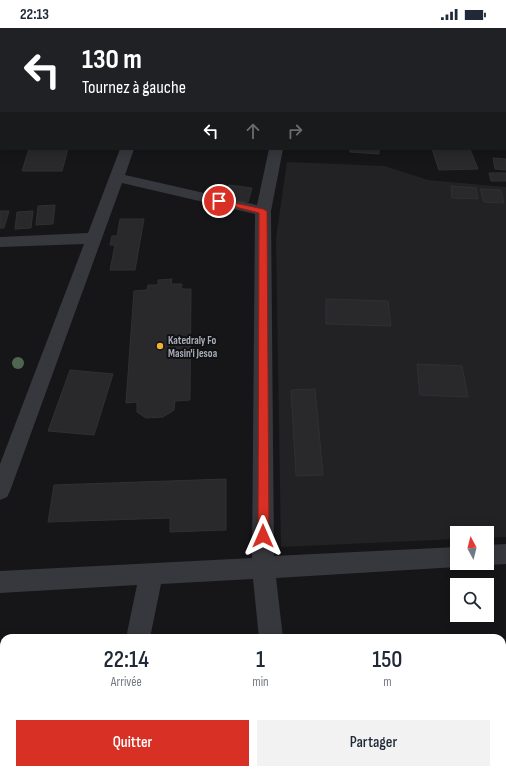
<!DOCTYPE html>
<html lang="fr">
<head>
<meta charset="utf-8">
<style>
	body { margin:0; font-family:"Sofia Sans Condensed",sans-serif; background:#f2f2f3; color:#1f2937; height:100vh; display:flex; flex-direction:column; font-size:15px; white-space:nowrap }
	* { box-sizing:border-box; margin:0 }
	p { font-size:13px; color:#747a83 }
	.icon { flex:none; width:22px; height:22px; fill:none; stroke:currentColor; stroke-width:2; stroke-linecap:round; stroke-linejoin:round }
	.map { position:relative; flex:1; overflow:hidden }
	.side { position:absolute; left:0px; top:606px; width:506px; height:140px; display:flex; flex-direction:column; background:#fff; border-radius:12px 12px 0 0; box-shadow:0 2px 10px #0003 }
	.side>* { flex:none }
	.guide { position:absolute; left:0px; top:0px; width:506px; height:122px; box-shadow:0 2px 10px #0003; background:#202124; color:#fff; overflow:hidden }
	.needle { width:26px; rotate:353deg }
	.fabs { position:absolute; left:450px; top:498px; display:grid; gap:8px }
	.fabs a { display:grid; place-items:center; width:44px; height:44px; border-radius:0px; background:#fff; box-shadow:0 2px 10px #0003; font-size:20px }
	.pin { position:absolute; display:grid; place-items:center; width:34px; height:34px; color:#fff; margin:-17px; border:2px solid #fff; border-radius:50%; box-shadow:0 1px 4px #0007 }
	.me { position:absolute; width:44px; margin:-22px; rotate:0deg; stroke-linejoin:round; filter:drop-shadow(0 0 3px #0008) }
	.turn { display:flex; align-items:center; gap:14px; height:84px; padding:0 16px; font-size:18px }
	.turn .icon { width:52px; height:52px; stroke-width:2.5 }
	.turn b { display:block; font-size:28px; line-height:34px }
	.lanes { display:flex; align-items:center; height:38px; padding:0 16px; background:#0003; justify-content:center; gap:20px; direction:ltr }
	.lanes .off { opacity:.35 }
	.eta { display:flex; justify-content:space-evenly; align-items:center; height:68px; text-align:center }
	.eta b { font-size:24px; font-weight:600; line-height:28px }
	.cta { display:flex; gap:8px; margin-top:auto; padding:8px 16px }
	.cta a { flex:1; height:46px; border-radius:0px; background:#d93025; color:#fff; font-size:16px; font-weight:600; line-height:46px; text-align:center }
	.cta a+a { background:#f2f2f3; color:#1f2937 }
	.status { display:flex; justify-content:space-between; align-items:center; height:28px; padding:0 20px; background:#fff; direction:ltr }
	.status svg { height:11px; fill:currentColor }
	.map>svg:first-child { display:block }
</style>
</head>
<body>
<div class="status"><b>22:13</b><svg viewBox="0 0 49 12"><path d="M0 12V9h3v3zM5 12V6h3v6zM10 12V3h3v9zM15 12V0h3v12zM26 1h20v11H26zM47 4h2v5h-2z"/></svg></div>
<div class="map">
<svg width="506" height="746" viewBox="0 0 506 746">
	<rect width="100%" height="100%" fill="#161618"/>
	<path fill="#222225" d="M287 134 385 138 428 152 506 159V509L487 510V505H457V511L281 519 276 210Z"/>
	<g fill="#29292c" stroke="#303034">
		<path d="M29 121H68L62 143H22Z"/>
		<path d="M350 121H379V126L350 124Z"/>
		<path d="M432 121H470L478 141 439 142Z"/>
		<path d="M493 130 506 131V142L495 141Z"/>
		<path d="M489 145H506V153H491Z"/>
		<path d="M229 157 252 160 248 174 224 171Z"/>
		<path d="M451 158 476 160 478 171 452 170Z"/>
		<path d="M480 161 501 162 504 175 484 174Z"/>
		<path d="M55 177 53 196 36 197 38 178Z"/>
		<path d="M0 183H9L4 200H0Z"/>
		<path d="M33 183 31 200 15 201 17 184Z"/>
		<path d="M120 191H144L135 242H110L115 217H110L112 208H117Z"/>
		<path d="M172 251 171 256H182L181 261H191L190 372 175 373 174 382 163 389 146 390 137 384V374L126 375 134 263 147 262 148 257H158V252Z"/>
		<path d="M326 271 388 273 391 298 326 296Z"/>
		<path d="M417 336 462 338 468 369 420 367Z"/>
		<path d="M70 342 113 346 94 407 48 403Z"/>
		<path d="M315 361 323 447 296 448 291 362Z"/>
		<path d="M226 451V502L170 504V490L48 494 54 457Z"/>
	</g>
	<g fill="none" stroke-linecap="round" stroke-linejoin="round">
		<rect fill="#37383d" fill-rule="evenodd" x="59" y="0" width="6" height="1"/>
		<g fill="#37383d" fill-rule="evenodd">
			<path d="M120 121H134L125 147 257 177 269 121H283L271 183 274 528 457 519V535H465V536L457 539 276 550 283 610H259L253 551 161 556 150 610H126L137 557 0 565V543L252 530 255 186 122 155 10 463 7 469 0 472V436L84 216 0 219V209L88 205Z"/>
			<path d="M506 516V536L487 537 481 535H487V517Z"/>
			<path d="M97 742H123L122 746H96Z"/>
			<path d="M272 742H298L297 746H273Z"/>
		</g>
		<g fill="#53555c" fill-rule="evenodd">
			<rect x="0" y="20" width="1" height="8"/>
			<rect x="505" y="40" width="1" height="8"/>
		</g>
	</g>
	<circle fill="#506452" cx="18" cy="335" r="6"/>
	<path fill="#d93025" stroke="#8d1f18" d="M216 171 263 181 267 183 269 508 267 512 263 513 260 512 258 508 259 185 216 174Z"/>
	<circle fill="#f2b134" stroke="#111113" stroke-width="1.5" cx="160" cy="318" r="4"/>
	<g text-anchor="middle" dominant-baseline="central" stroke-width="4" stroke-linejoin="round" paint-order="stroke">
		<g font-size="11" font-weight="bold" fill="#a8adb8" stroke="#111113" text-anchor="start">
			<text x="168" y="312">Katedraly Fo<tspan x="168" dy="13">Masin'i Jesoa</tspan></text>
		</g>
	</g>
</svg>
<div class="fabs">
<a><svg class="needle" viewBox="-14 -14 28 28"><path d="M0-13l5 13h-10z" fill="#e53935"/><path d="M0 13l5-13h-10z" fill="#747a83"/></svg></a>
<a><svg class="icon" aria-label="search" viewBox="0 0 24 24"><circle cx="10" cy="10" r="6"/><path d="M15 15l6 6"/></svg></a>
</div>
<div class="pin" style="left:219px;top:173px;background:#d93025"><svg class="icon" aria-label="arrive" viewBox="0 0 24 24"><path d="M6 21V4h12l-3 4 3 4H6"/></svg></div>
<svg class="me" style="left:263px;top:508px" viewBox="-20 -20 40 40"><path d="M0-17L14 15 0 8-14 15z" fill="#d93025" stroke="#fff" stroke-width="4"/></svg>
<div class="guide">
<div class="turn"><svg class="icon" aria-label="left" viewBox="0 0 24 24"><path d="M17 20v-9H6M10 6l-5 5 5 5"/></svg><div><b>130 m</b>Tournez à gauche</div></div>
<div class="lanes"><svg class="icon" aria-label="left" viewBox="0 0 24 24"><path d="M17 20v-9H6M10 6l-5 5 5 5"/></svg><svg class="icon off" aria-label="ahead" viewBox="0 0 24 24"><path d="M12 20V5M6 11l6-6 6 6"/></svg><svg class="icon off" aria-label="right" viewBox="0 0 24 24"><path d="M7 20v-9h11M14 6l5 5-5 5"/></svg></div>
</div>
<section class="side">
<div class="eta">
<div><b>22:14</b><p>Arrivée</p></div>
<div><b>1</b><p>min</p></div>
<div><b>150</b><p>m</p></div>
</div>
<div class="cta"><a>Quitter</a><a>Partager</a></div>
</section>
</div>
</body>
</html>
